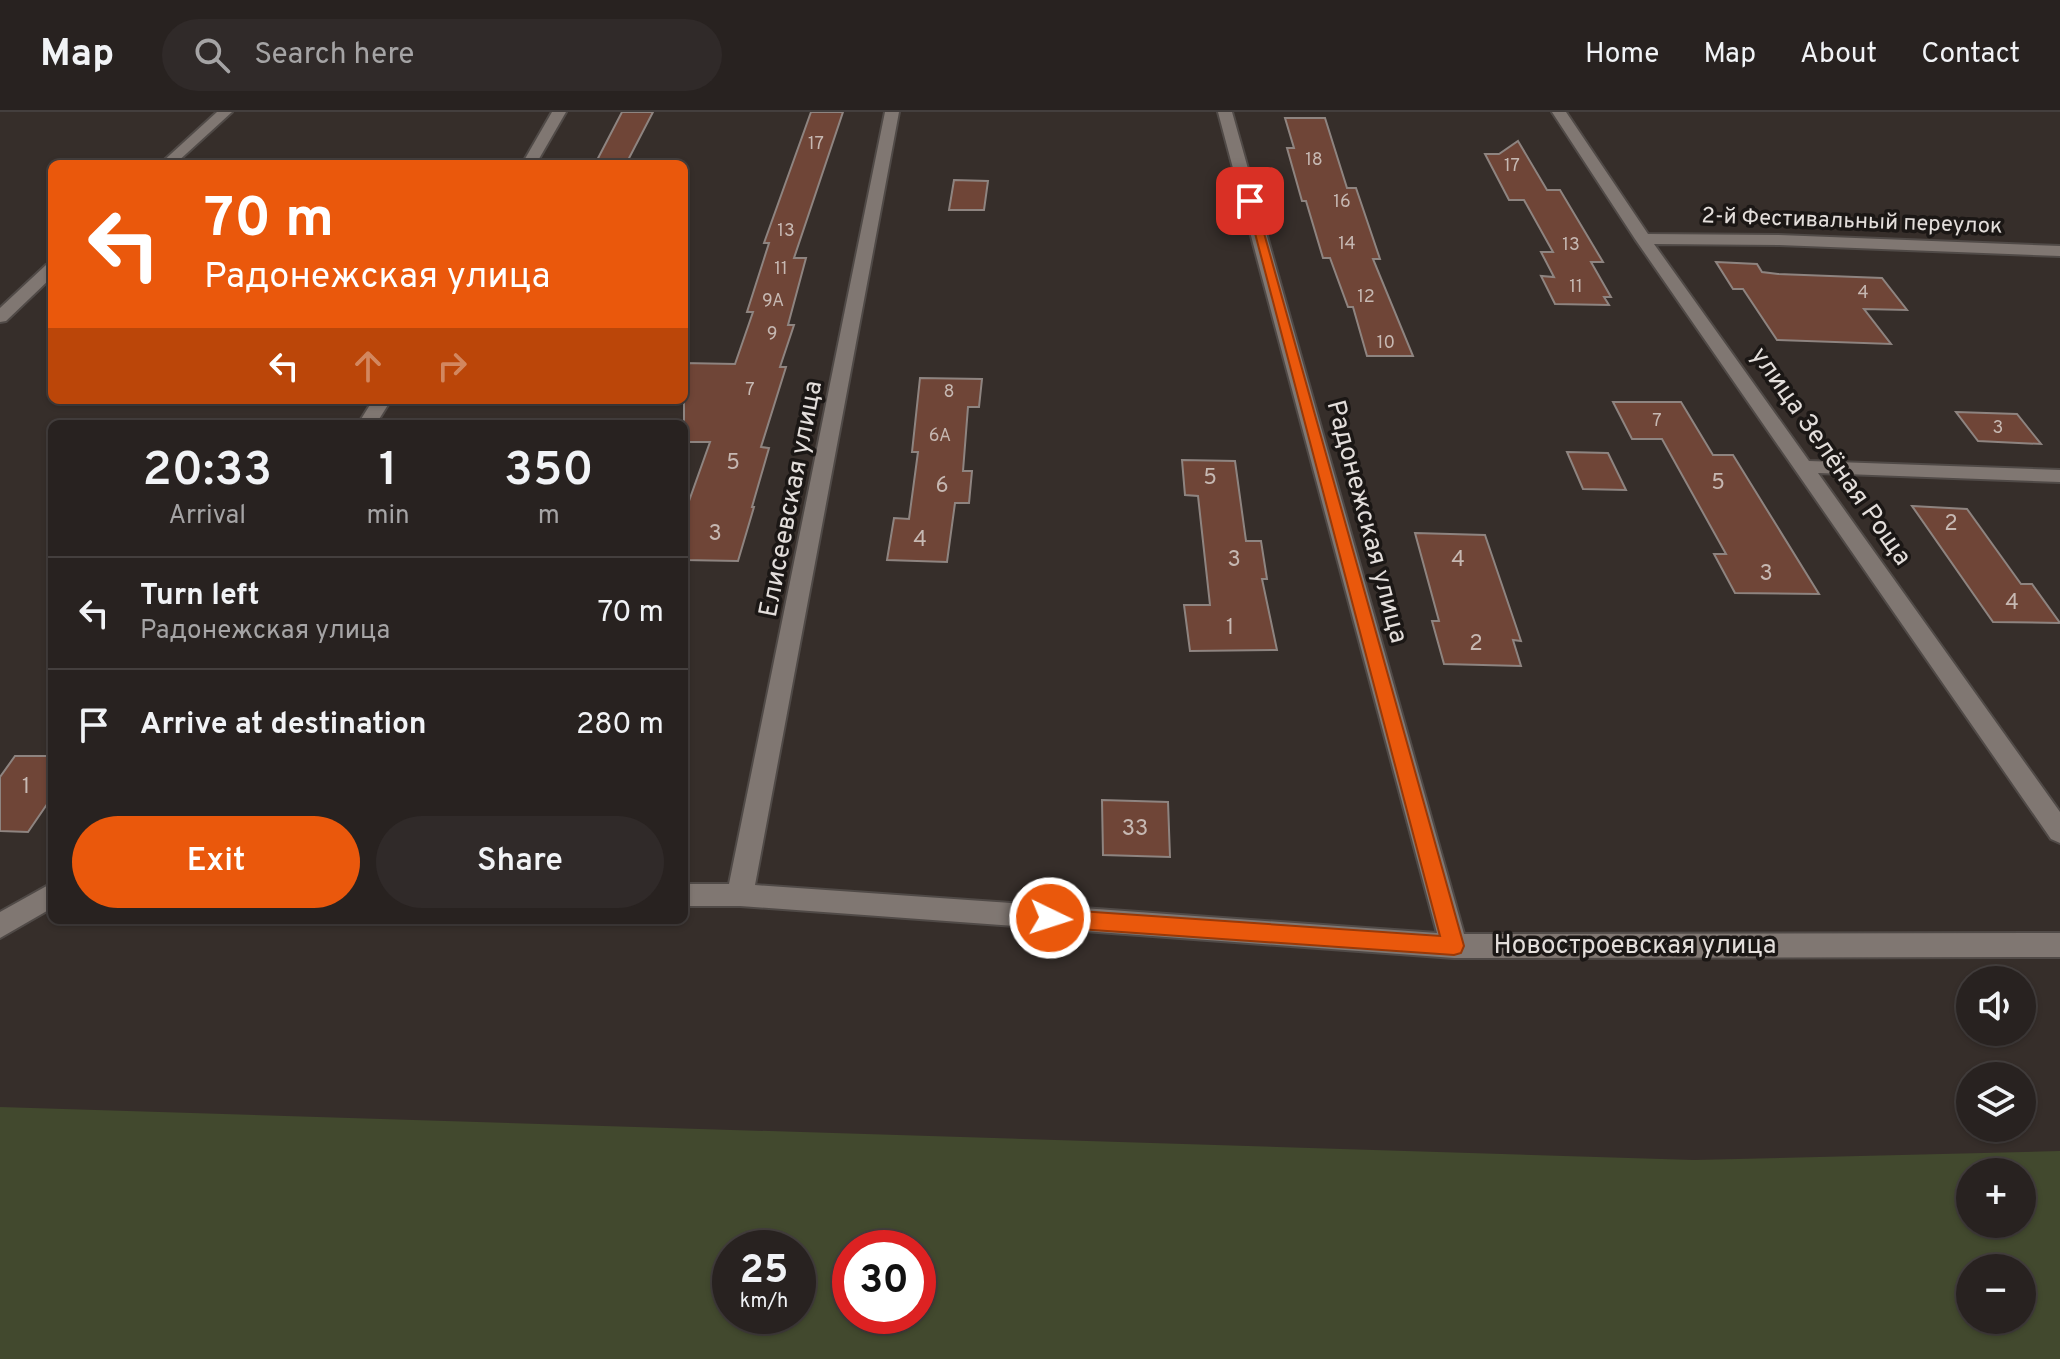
<!DOCTYPE html>
<html lang="en">
<head>
<meta charset="utf-8">
<style>
	body { margin:0; font-family:Overpass,sans-serif; background:#302a29; color:#f1f3f6; height:100vh; display:flex; flex-direction:column; font-size:30px; white-space:nowrap }
	* { box-sizing:border-box; margin:0 }
	p { font-size:26px; color:#a5a4a5 }
	.icon { flex:none; width:44px; height:44px; fill:none; stroke:currentColor; stroke-width:2; stroke-linecap:round; stroke-linejoin:round }
	.map { position:relative; flex:1; overflow:hidden }
	.panel { position:absolute; left:48px; top:308px; width:640px; height:504px; display:flex; flex-direction:column; background:#282220; border-radius:12px; box-shadow:0 2px 6px #0004,0 0 0 2px #443f3e }
	.panel>* { flex:none }
	.guide { position:absolute; left:48px; top:48px; width:640px; height:244px; border-radius:12px; box-shadow:0 2px 6px #0004,0 0 0 2px #443f3e; background:#ea580c; color:#fff; overflow:hidden }
	.fabs { position:absolute; left:1956px; top:854px; display:grid; gap:16px }
	.fabs a { display:grid; place-items:center; width:80px; height:80px; border-radius:50%; background:#282220; box-shadow:0 2px 6px #0004,0 0 0 2px #443f3e; font-size:40px }
	.speed { position:absolute; left:712px; top:1118px; display:flex; gap:16px; font-size:40px; font-weight:700; text-align:center }
	.speed>* { display:grid; place-content:center; width:104px; height:104px; border-radius:50%; background:#282220; box-shadow:0 2px 6px #0004,0 0 0 2px #443f3e; line-height:1 }
	.speed small { font-size:20px; font-weight:400 }
	.speed .limit { border:12px solid #d22; background:#fff; color:#111 }
	.pin { position:absolute; display:grid; place-items:center; width:68px; height:68px; color:#fff; margin:-34px; border-radius:16px; box-shadow:0 4px 12px #0006 }
	.me { position:absolute; width:88px; margin:-44px; rotate:94deg; stroke-linejoin:round; filter:drop-shadow(0 0 6px #0008) }
	.turn { display:flex; align-items:center; gap:28px; height:168px; padding:0 24px; font-size:36px }
	.turn .icon { width:104px; height:104px; stroke-width:2.5 }
	.turn b { display:block; font-size:56px; line-height:68px }
	.lanes { display:flex; align-items:center; height:76px; padding:0 24px; background:#0003; justify-content:center; gap:40px; direction:ltr }
	.lanes .off { opacity:.35 }
	.eta { display:flex; justify-content:space-evenly; align-items:center; height:136px; text-align:center }
	.eta b { font-size:48px; font-weight:600; line-height:56px }
	.primary-button { display:flex; gap:16px; margin-top:auto; padding:16px 24px }
	.primary-button a { flex:1; height:92px; border-radius:48px; background:#ea580c; color:#fff; font-size:32px; font-weight:600; line-height:92px; text-align:center }
	.primary-button a+a { background:#302a29; color:#f1f3f6 }
	ul { padding:0; list-style:none }
	li { display:flex; align-items:center; gap:24px; height:112px; padding:0 24px; border-top:2px solid #443f3e }
	li div { flex:1 }
	li b { display:block; font-size:30px }
	li em { font-style:normal }
	header { display:flex; align-items:center; gap:48px; box-sizing:border-box; height:112px; padding:0 40px; background:#282220; border-bottom:2px solid #443f3e }
	header strong { font-size:38px }
	nav { display:flex; gap:44px; margin-inline-start:auto; font-size:28px }
	.search { width:560px; height:72px; background:#302a29; display:flex; align-items:center; gap:20px; box-sizing:border-box; padding:0 28px; border-radius:44px; color:#a5a4a5; font-size:30px }
	.map>svg:first-child { display:block }
</style>
</head>
<body>
<header>
<strong>Map</strong>
<div class="search"><svg class="icon" aria-label="search" viewBox="0 0 24 24"><circle cx="10" cy="10" r="6"/><path d="M15 15l6 6"/></svg>Search here</div>
<nav><a>Home</a><a>Map</a><a>About</a><a>Contact</a></nav>
</header>
<div class="map">
<svg width="2060" height="1247" viewBox="0 0 2060 1247">
	<rect width="100%" height="100%" fill="#362e2a"/>
	<path fill="#42492e" fill-rule="evenodd" d="M0 995 1694 1048 2060 1039V1247H0ZM1970 1060H2022V1112H1970ZM730 1136H798V1204H730ZM918 1136V1204H850V1136ZM2022 1156V1208H1970V1156Z"/>
	<g fill="#6f4537" stroke="#8e8480" stroke-width="2">
		<path d="M622 0H653L626 52H595Z"/>
		<path d="M811 0H843L794 146H806L788 213H794L780 255H786L761 335 769 336 752 395H754L738 449 684 448V403L710 330H684V251L735 252 753 200H747L769 131H764Z"/>
		<path d="M1285 6H1325L1347 76H1356L1380 147H1373L1413 244H1367L1353 195H1348L1330 146H1323L1306 89H1302L1287 36H1294Z"/>
		<path d="M1518 29 1547 78H1560L1603 150H1591L1611 185H1604L1609 193 1555 192 1541 164 1554 165 1541 140H1553L1524 88H1509L1485 42H1499Z"/>
		<path d="M954 68 988 69 984 98H949Z"/>
		<path d="M1716 150 1757 152 1762 160 1778 162 1882 166 1907 198 1864 197 1891 232 1777 228 1743 177H1733Z"/>
		<path d="M920 266 982 267 979 295H968L963 359H972L969 391H955L947 450 887 448 894 406 909 407 918 340H912Z"/>
		<path d="M1613 290H1681L1713 343H1733L1819 482 1735 481 1714 442H1726L1662 327H1632Z"/>
		<path d="M1956 300 2017 302 2041 332 1978 329Z"/>
		<path d="M1567 340 1608 341 1626 378 1583 377Z"/>
		<path d="M1182 348 1235 349 1246 429H1261L1267 467H1262L1277 538 1190 539 1184 493H1210L1198 384 1185 383Z"/>
		<path d="M1912 394 1967 397 2021 472H2032L2060 511 1993 510Z"/>
		<path d="M1415 421 1485 423 1521 529 1513 528 1521 554 1444 552 1432 509H1439Z"/>
		<path d="M15 644H52V685L28 720 0 719V665Z"/>
		<path d="M1102 688 1168 690 1170 745 1103 743Z"/>
	</g>
	<g fill="none" stroke-linecap="round" stroke-linejoin="round">
		<defs>
			<g id="minor">
				<path d="M217 0H232L175 52H160Z"/>
				<path d="M552 0H566L536 52H522Z"/>
				<path d="M885 0H899L755 773 1437 821 1218 0H1232L1464 822 2060 821V845L1454 846 740 794H684V772H729Z"/>
				<path d="M1552 0H1566L1648 122 1779 123 2060 134V144L1779 133 1654 132 1809 349 2060 358V370L1818 361 2060 700V731L2051 727 1635 127Z"/>
				<path d="M52 151V165L6 209 0 210V196L46 153Z"/>
				<path d="M373 288H391L376 312H358Z"/>
				<path d="M52 771V796L0 826V800Z"/>
			</g>
		</defs>
		<use href="#minor" stroke="#504a47" stroke-width="4"/>
		<use href="#minor" fill="#807772" fill-rule="evenodd"/>
	</g>
	<path fill="#ea580c" stroke="#983908" stroke-width="2" d="M1246 87 1255 89 1464 834 1461 841 1454 843 1050 815 1043 812 1040 806 1043 799 1050 797 1440 824Z"/>
	<g text-anchor="middle" dominant-baseline="central" stroke-width="7" stroke-linejoin="round" paint-order="stroke">
		<g font-size="18" fill="#c6b8b2">
			<text x="816" y="32">17</text>
			<text x="1314" y="48">18</text>
			<text x="1512" y="54">17</text>
			<text x="1342" y="90">16</text>
			<text x="786" y="119">13</text>
			<text x="1347" y="132">14</text>
			<text x="1571" y="133">13</text>
			<text x="781" y="157">11</text>
			<text x="1576" y="175">11</text>
			<text x="1863" y="181">4</text>
			<text x="1366" y="185">12</text>
			<text x="773" y="189">9А</text>
			<text x="772" y="222">9</text>
			<text x="1386" y="231">10</text>
			<text x="750" y="278">7</text>
			<text x="949" y="280">8</text>
			<text x="1657" y="309">7</text>
			<text x="1998" y="316">3</text>
			<text x="940" y="324">6А</text>
		</g>
		<g font-size="22" fill="#e3dedb" stroke="#1b1715">
			<text transform="translate(1852 110) rotate(2)">2-й Фестивальный переулок</text>
		</g>
		<g font-size="22" fill="#c6b8b2">
			<text x="733" y="351">5</text>
			<text x="1210" y="366">5</text>
			<text x="1718" y="371">5</text>
			<text x="942" y="374">6</text>
			<text x="1951" y="412">2</text>
			<text x="715" y="422">3</text>
			<text x="920" y="428">4</text>
			<text x="1234" y="448">3</text>
			<text x="1458" y="448">4</text>
			<text x="1766" y="462">3</text>
			<text x="2012" y="491">4</text>
			<text x="1230" y="516">1</text>
			<text x="1476" y="532">2</text>
			<text x="26" y="675">1</text>
			<text x="1135" y="717">33</text>
		</g>
		<g font-size="26" fill="#e3dedb" stroke="#1b1715">
			<text transform="translate(1830 345) rotate(55)">улица Зелёная Роща</text>
			<text transform="translate(792 387) rotate(-79)">Елисеевская улица</text>
			<text transform="translate(1366 410) rotate(75)">Радонежская улица</text>
			<text x="1635" y="834">Новостроевская улица</text>
		</g>
	</g>
</svg>
<div class="fabs">
<a><svg class="icon" aria-label="sound" viewBox="0 0 24 24"><path d="M4 9h4l5-4v14l-5-4H4zM17 9q2 3 0 6"/></svg></a>
<a><svg class="icon" aria-label="layers" viewBox="0 0 24 24"><path d="M12 4l9 5-9 5-9-5zM3 14l9 5 9-5"/></svg></a>
<a>+</a>
<a>−</a>
</div>
<div class="speed"><div>25<small>km/h</small></div><div class="limit">30</div></div>
<div class="pin" style="left:1250px;top:89px;background:#d93025"><svg class="icon" aria-label="arrive" viewBox="0 0 24 24"><path d="M6 21V4h12l-3 4 3 4H6"/></svg></div>
<svg class="me" style="left:1050px;top:806px" viewBox="-20 -20 40 40"><circle r="17" fill="#ea580c" stroke="#fff" stroke-width="3"/><path d="M0-11L8 9 0 5-8 9z" fill="#fff"/></svg>
<div class="guide">
<div class="turn"><svg class="icon" aria-label="left" viewBox="0 0 24 24"><path d="M17 20v-9H6M10 6l-5 5 5 5"/></svg><div><b>70 m</b>Радонежская улица</div></div>
<div class="lanes"><svg class="icon" aria-label="left" viewBox="0 0 24 24"><path d="M17 20v-9H6M10 6l-5 5 5 5"/></svg><svg class="icon off" aria-label="ahead" viewBox="0 0 24 24"><path d="M12 20V5M6 11l6-6 6 6"/></svg><svg class="icon off" aria-label="right" viewBox="0 0 24 24"><path d="M7 20v-9h11M14 6l5 5-5 5"/></svg></div>
</div>
<section class="panel">
<div class="eta">
<div><b>20:33</b><p>Arrival</p></div>
<div><b>1</b><p>min</p></div>
<div><b>350</b><p>m</p></div>
</div>
<ul>
<li><svg class="icon" aria-label="left" viewBox="0 0 24 24"><path d="M17 20v-9H6M10 6l-5 5 5 5"/></svg><div><b>Turn left</b><p>Радонежская улица</p></div><em>70 m</em></li>
<li><svg class="icon" aria-label="arrive" viewBox="0 0 24 24"><path d="M6 21V4h12l-3 4 3 4H6"/></svg><div><b>Arrive at destination</b></div><em>280 m</em></li>
</ul>
<div class="primary-button"><a>Exit</a><a>Share</a></div>
</section>
</div>
</body>
</html>
